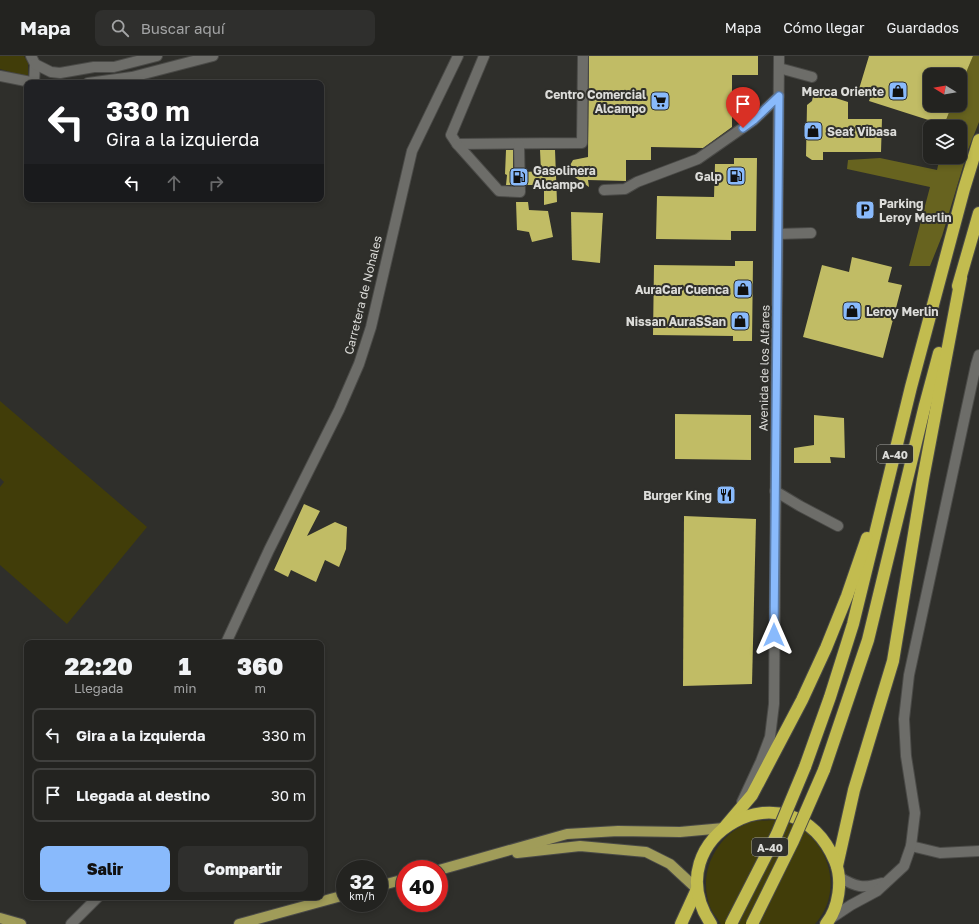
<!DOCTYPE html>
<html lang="es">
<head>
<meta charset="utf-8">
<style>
	body { margin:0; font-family:"Golos Text",sans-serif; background:#2f2f2d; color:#f1f3f6; height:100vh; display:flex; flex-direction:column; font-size:15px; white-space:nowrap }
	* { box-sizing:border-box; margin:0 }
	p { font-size:13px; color:#a3a4a5 }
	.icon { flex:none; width:22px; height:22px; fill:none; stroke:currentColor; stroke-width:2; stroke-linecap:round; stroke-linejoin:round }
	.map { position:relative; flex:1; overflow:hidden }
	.details { position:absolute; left:24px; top:584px; width:300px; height:260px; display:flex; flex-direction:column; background:#232320; border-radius:8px; box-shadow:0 2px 6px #0003,0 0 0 1px #40403e }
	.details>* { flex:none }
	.hud { position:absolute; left:24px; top:24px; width:300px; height:122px; border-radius:8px; box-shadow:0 2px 6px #0003,0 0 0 1px #40403e; background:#202124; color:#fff; overflow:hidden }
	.needle { width:26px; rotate:281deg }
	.tools { position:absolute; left:923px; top:12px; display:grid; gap:8px }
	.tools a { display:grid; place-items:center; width:44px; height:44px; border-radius:8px; background:#232320; box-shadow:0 2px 6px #0003,0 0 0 1px #40403e; font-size:20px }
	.speed { position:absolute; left:336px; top:804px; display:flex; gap:8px; font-size:20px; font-weight:700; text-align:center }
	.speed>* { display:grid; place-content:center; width:52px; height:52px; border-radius:50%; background:#232320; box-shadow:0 2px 6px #0003,0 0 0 1px #40403e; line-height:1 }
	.speed small { font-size:10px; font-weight:400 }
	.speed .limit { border:6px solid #d22; background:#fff; color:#111 }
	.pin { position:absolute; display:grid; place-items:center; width:34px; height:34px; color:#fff; margin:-41px -17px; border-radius:50% 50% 50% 0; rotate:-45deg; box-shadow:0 0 4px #0007 }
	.pin .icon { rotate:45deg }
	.me { position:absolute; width:44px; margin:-22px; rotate:0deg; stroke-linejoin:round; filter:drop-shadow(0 0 3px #0008) }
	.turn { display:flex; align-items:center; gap:14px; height:84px; padding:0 16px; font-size:18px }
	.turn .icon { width:52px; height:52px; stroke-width:2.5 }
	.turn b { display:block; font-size:28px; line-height:34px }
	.lanes { display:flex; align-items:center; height:38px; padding:0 16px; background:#0003; justify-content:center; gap:20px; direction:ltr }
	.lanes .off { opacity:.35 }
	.eta { display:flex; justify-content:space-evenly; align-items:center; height:68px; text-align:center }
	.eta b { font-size:24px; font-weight:800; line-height:28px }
	.primary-button { display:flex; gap:8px; margin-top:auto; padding:8px 16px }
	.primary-button a { flex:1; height:46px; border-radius:8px; background:#89bafc; color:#111; font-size:16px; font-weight:800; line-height:46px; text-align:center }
	.primary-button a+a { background:#2f2f2d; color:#f1f3f6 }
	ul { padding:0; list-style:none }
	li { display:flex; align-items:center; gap:12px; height:54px; margin:0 8px 6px; padding:0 8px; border:2px solid #40403e; border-radius:8px }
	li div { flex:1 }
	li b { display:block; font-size:15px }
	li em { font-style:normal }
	header { display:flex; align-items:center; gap:24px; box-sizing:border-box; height:56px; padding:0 20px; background:#232320; border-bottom:1px solid #40403e }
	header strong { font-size:19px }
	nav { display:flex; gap:22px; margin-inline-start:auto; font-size:14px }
	.search { width:280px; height:36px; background:#2f2f2d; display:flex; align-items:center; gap:10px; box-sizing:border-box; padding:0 14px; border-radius:8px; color:#a3a4a5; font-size:15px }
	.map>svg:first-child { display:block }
</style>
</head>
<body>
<header>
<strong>Mapa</strong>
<div class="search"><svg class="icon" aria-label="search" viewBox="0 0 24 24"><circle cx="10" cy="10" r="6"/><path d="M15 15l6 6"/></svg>Buscar aquí</div>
<nav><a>Mapa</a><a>Cómo llegar</a><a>Guardados</a></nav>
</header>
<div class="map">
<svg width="979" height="868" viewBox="0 0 979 868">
	<rect width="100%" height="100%" fill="#2f2f2b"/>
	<g fill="#413d09">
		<path d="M0 0H24L28 7V21L0 13Z"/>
		<path d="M0 345 147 471 67 568 0 509V431L4 426 0 422Z"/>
		<path d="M773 764C779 766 785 766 791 768 819 778 836 812 829 841 827 851 822 860 815 868H721C718 863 713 858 711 853 696 818 716 778 751 766 758 764 766 765 773 764Z"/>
	</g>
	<path fill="#67631f" d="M973 0H979V66L968 94 942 180 930 210H909L930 131 847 113 848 104 880 102 937 114 940 101H960V71H947L944 69 952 49H960V30Z"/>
	<g fill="#c1bc65">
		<path d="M589 0H758V19H732V71L703 92 651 91V104H626V125L588 124 589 131 572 119 568 113 573 104 588 101Z"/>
		<path d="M869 0H973L965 19H930V49H952L944 69 869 45 872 37 859 33Z"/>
		<path d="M814 35 848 46V63H882L881 96H823V104H812L806 100 807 49 812 45Z"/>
		<path d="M506 94H513V129H506L507 119 505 118Z"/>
		<path d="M540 94H555L557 146 544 149V129H526V116L541 115Z"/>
		<path d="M734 102H757L756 175H731V184L656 183 657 140 714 141 715 108H734Z"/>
		<path d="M516 146H528L529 154 548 155 553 181 532 186 529 176 517 174Z"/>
		<path d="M571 156 603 157 600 207 572 204Z"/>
		<path d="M852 201 892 211 888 226 902 229 883 302 803 281 822 209 849 216Z"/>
		<path d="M735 205H753L752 285H733V280L653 279 654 209 735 210Z"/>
		<path d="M675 358 751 359V404L675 403Z"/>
		<path d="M814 359 844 362 845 402 830 401 831 407H794V392L814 389Z"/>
		<path d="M304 448 320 455 307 480 335 466 347 471 346 493 339 511 325 504 316 526 291 514 288 521 274 514Z"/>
		<path d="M684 460 756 463 752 628 683 630Z"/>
	</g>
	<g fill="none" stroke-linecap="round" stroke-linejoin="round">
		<defs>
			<g id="minor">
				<path d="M31 0 35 8 34 27"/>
				<path d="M484 0 451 79 457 88 582 87 583 0"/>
				<path d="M35 8 51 16 60 17 94 11H114L157 0"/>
				<path d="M779 12 812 21"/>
				<path d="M0 20 36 27"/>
				<path d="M88 27 132 21 213 0"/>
				<path d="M457 88 499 135 520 136 519 89"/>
				<path d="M604 134 625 133 637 126 698 103 754 64 779 40"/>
				<path d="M778 178 811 177"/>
				<path d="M775 435 800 450 838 470"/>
				<path d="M226 587 269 494 339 354 359 308 371 271 412 95 458 0"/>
				<path d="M742 746 761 705 770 681 774 648 779 0"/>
				<path d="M911 790 940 797 979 795"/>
				<path d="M839 821C856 831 863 833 882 827"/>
				<path d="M830 863 851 849 877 835 904 810 911 790 915 757 906 700 904 663 909 619 976 309 979 299"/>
				<path d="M71 868 98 841"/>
			</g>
			<g id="major">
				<path d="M517 797 580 790 646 796 670 808 697 833"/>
				<path d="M439 814 567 778 618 775 680 776 724 772"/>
				<path d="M379 830 405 823"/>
				<path d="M0 862 21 868"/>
				<path d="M239 868 345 839"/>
			</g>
			<g id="highway">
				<path d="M958 230 979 157"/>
				<path d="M805 711 830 641 853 568 911 331 964 133 979 84"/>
				<path d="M824 714 868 584 925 349 939 297"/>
				<path d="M724 772 752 739 802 644 826 592 847 540 867 482"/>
				<path d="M837 810 854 734 893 605 923 423 961 222"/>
				<path d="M681 868 697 833"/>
				<path d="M711 868C653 781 791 703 835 805 843 824 839 852 826 868"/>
			</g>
		</defs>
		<use href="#minor" stroke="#4a4a47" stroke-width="12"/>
		<use href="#major" stroke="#4a4a47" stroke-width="12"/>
		<use href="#highway" stroke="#4a4a47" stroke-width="14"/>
		<use href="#minor" stroke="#6d6d69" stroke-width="10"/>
		<use href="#major" stroke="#a09c59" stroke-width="10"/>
		<use href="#highway" stroke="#c2bc4f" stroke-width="12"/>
		<defs>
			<g id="highway-bridge">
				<path d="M731 868 777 778 805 711"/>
				<path d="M752 868 793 785 824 714"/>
			</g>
		</defs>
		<use href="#highway-bridge" stroke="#4a4a47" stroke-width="14" stroke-linecap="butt"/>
		<use href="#highway-bridge" stroke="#c2bc4f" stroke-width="12"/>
	</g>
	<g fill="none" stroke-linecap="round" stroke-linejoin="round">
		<defs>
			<path id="route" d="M743 72 754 64 779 40 774 579"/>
		</defs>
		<use href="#route" stroke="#5979a4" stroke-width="10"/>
		<use href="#route" stroke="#89bafc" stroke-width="7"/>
	</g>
	<defs>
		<symbol id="shop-square" viewBox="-11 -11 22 22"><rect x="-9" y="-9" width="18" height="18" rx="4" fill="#89bafc" stroke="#2f2f2b"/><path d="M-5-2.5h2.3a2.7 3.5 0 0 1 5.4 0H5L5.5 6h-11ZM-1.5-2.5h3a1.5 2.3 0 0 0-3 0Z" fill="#111"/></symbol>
		<symbol id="supermarket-square" viewBox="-11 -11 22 22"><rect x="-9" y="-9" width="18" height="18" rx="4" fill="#89bafc" stroke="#2f2f2b"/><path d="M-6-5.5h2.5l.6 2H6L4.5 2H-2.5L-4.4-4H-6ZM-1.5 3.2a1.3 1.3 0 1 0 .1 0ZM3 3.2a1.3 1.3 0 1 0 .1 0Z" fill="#111"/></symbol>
		<symbol id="fuel-square" viewBox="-11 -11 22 22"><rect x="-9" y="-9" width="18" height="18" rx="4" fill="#89bafc" stroke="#2f2f2b"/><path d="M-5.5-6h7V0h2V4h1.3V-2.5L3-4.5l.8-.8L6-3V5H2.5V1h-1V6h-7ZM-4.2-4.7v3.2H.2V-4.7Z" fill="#111"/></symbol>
		<symbol id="parking-square" viewBox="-11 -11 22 22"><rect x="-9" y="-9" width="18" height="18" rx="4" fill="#89bafc" stroke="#2f2f2b"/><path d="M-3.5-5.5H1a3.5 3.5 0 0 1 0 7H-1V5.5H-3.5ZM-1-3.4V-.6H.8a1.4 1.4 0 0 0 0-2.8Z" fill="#111"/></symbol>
		<symbol id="restaurant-square" viewBox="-11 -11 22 22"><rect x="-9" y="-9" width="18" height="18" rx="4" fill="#89bafc" stroke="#2f2f2b"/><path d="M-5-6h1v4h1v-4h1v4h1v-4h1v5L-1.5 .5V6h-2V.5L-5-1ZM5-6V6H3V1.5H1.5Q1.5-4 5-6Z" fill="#111"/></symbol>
	</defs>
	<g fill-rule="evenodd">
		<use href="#shop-square" x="887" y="24" width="22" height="22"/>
		<use href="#supermarket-square" x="649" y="34" width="22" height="22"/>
		<use href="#shop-square" x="802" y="64" width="22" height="22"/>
		<use href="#fuel-square" x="725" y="109" width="22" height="22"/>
		<use href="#fuel-square" x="508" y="110" width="22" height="22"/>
		<use href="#parking-square" x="854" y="143" width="22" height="22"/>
		<use href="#shop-square" x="732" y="222" width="22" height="22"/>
		<use href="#shop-square" x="841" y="244" width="22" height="22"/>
		<use href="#shop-square" x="729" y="254" width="22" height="22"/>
		<use href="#restaurant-square" x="715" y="428" width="22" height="22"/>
	</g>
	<g text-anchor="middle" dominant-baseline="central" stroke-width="4" stroke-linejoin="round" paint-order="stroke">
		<g fill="#2f2f2b" stroke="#a8a8a5" stroke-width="1">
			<rect x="877" y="389" width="36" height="18" rx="3"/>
			<rect x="752" y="782" width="36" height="18" rx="3"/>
		</g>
		<g font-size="11" font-weight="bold" fill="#dcdcd9">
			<text x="895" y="398">A-40</text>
			<text x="770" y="791">A-40</text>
		</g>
		<g font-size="12" font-weight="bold" fill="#dcdcd9" stroke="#2f2f2b" text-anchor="end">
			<text x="884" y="35">Merca Oriente</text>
			<text x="646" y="38">Centro Comercial<tspan x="646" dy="14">Alcampo</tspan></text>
			<text x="827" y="75" text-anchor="start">Seat Vibasa</text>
			<text x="533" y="114" text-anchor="start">Gasolinera<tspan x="533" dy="14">Alcampo</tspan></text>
			<text x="722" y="120">Galp</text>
			<text x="879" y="147" text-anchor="start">Parking<tspan x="879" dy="14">Leroy Merlin</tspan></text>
			<text x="729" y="233">AuraCar Cuenca</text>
			<text x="866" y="255" text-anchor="start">Leroy Merlin</text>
			<text x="726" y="265">Nissan AuraSSan</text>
			<text x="712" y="439">Burger King</text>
		</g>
		<g font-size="12" fill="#dcdcd9" stroke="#2f2f2b">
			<text transform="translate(363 239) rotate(-76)">Carretera de Nohales</text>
			<text transform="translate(764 312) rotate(-89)">Avenida de los Alfares</text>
		</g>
	</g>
</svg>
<div class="tools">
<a><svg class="needle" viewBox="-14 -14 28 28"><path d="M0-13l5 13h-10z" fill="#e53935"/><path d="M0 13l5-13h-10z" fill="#a3a4a5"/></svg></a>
<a><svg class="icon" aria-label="layers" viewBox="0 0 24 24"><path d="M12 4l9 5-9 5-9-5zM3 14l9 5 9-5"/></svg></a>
</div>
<div class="speed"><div>32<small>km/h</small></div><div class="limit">40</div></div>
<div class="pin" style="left:743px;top:72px;background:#d93025"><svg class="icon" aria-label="arrive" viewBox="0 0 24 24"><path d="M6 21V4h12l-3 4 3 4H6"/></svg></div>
<svg class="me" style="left:774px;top:579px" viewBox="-20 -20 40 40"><path d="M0-17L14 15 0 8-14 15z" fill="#89bafc" stroke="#fff" stroke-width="4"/></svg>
<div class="hud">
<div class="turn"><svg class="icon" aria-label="left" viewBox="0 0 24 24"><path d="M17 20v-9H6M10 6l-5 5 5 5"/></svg><div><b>330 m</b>Gira a la izquierda</div></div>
<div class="lanes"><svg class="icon" aria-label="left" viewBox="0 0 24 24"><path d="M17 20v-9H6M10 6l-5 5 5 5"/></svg><svg class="icon off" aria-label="ahead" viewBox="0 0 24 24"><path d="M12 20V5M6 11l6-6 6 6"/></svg><svg class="icon off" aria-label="right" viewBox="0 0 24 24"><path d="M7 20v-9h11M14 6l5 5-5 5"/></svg></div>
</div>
<section class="details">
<div class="eta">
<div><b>22:20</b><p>Llegada</p></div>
<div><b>1</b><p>min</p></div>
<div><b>360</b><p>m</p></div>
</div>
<ul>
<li><svg class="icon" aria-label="left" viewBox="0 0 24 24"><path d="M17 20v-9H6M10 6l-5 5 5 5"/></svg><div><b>Gira a la izquierda</b></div><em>330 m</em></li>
<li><svg class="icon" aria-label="arrive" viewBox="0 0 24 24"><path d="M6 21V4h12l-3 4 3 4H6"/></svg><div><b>Llegada al destino</b></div><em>30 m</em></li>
</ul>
<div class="primary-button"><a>Salir</a><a>Compartir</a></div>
</section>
</div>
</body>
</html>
